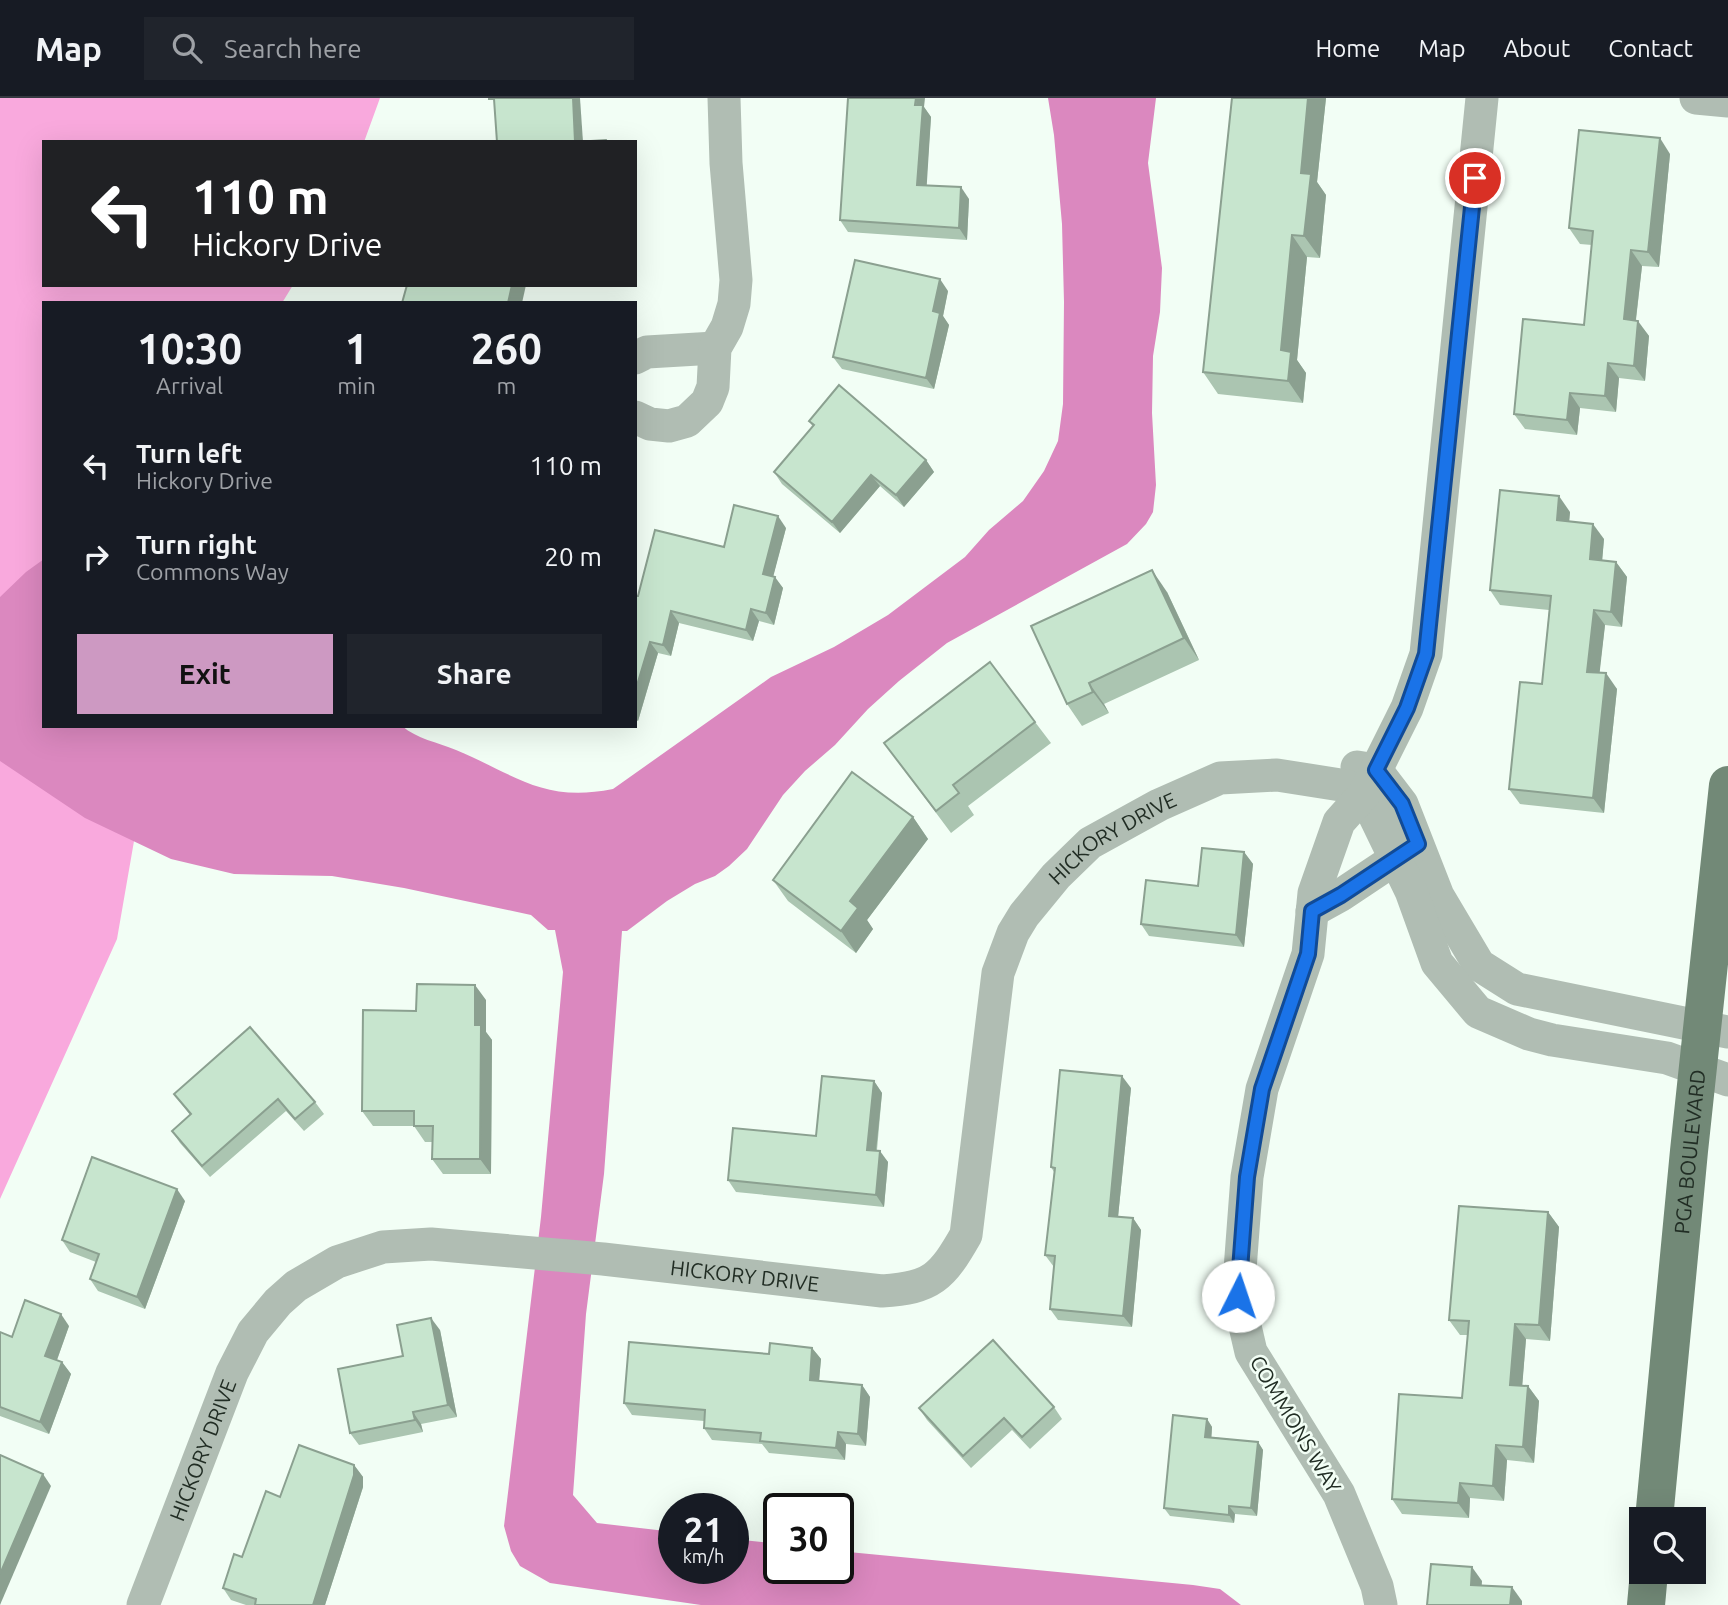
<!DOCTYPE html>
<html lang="en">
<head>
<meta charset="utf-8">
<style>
	body { margin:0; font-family:Ubuntu,sans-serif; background:#20242c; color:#f1f3f6; height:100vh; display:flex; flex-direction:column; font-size:26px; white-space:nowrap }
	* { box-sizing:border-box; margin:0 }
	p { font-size:23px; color:#9ea1a6 }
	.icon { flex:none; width:38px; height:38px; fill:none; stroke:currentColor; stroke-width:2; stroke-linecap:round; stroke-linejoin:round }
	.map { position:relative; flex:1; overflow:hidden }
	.panel { position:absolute; left:42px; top:203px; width:595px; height:427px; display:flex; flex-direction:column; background:#171b24; border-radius:0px; box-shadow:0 7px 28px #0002 }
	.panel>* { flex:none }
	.guide { position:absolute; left:42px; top:42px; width:595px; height:147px; border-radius:0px; box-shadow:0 7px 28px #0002; background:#202124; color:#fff; overflow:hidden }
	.controls { position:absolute; left:1629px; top:1409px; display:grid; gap:14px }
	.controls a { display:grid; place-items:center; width:77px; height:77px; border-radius:0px; background:#171b24; box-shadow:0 7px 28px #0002; font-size:35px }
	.speed { position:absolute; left:658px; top:1395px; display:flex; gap:14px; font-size:35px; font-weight:700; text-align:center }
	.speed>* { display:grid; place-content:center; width:91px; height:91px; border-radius:50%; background:#171b24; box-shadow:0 7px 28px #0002; line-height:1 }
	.speed small { font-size:18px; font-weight:400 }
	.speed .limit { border:4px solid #111; border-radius:10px; background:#fff; color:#111 }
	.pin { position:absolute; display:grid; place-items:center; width:60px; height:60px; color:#fff; margin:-30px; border:4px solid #fff; border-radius:50%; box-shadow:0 2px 7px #0007 }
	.me { position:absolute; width:77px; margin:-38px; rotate:4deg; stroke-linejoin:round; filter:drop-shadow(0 0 5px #0008) }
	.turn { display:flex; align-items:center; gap:24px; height:147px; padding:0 35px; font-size:32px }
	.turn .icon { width:91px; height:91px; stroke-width:2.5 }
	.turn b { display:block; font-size:49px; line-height:60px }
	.eta { display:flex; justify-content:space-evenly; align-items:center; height:119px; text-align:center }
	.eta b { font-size:42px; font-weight:600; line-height:49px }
	.button { display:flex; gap:14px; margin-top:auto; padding:14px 35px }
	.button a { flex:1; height:80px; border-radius:0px; background:#cd99c2; color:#111; font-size:28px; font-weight:600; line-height:80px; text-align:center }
	.button a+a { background:#20242c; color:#f1f3f6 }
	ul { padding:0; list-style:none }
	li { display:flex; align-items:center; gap:21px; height:91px; padding:0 35px }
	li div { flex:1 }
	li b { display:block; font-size:26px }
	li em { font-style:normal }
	header { display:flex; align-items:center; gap:42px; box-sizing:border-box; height:98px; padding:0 35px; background:#171b24; border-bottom:2px solid #363941 }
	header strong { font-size:33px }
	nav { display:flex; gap:38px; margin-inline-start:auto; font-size:24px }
	.search { width:490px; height:63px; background:#20242c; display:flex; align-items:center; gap:18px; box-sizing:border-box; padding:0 24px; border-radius:0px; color:#9ea1a6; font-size:26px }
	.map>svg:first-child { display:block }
</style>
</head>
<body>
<header>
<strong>Map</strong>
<div class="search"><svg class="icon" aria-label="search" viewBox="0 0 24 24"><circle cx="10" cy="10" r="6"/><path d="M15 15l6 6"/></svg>Search here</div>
<nav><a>Home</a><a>Map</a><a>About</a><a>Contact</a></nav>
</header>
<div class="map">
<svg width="1728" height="1507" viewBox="0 0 1728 1507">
	<rect width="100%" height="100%" fill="#f2fef5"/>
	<path fill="#f9a9dd" d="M0 0H380L364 44H44V187H293L282 205H44V628H154L117 841 0 1101Z"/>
	<path fill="#db88bf" d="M1048 0H1156L1148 65 1162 170 1160 214 1153 258 1152 315 1156 387 1153 414 1146 426 1127 446 947 545 899 583 868 611 835 647 805 673 783 697 747 751 729 768 715 778 695 786 667 803 627 833H622L604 1076 586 1216 573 1397 597 1425 674 1434V1470H733V1441L779 1446V1470H838V1453L1193 1487 1220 1491 1241 1507H701L550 1485 520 1468 511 1453 504 1428 541 1119 563 874 555 832H548L531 817 404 790 332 778 234 776 171 761 85 720 0 663V499L26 474 44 461V628H402C417 641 437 644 456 652 516 677 543 705 613 691L771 579 834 549 888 517 965 459 989 432 1023 403 1044 373 1058 343 1063 306 1064 204 1062 126 1054 37Z"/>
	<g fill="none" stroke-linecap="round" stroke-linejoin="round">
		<g stroke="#b0bdb3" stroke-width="33">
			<path d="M1696 0 1728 3"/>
			<path d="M635 260 647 254 715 250"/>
			<path d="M635 319 650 326 669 328 687 323 707 304 713 289 715 250 727 229 734 206 736 182 726 65 724 0"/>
			<path d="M1357 669 1376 672 1402 706 1438 798 1479 867 1517 891 1728 934"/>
			<path d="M1312 813 1341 797 1413 749"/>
			<path id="s1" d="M143 1507 232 1275 253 1234 278 1204 296 1188 337 1164 383 1149 431 1146 603 1161 882 1193C932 1190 942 1179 966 1137L998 875 1013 835 1024 817 1056 778 1090 745 1159 707 1220 680 1277 677 1347 688 1364 696 1411 793 1437 865 1478 914 1529 936 1552 942 1667 960 1728 982"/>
			<path d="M1381 1507 1377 1488 1339 1396 1251 1254 1238 1198 1247 1079 1262 991 1308 856 1314 795 1339 724 1364 696 1407 610 1426 556 1482 0"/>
		</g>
		<g stroke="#728977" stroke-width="38">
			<path id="s2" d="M1654 1421 1689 1053 1728 687"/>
			<path d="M1646 1507 1649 1474"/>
		</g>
	</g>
	<g fill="#abc5b1">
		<path d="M1232 0H1326L1317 84 1326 97 1320 160 1307 159 1297 262 1306 275 1303 305 1218 296 1203 274Z"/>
		<path d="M924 9 931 19 926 87 969 101 967 142 848 134 840 122Z"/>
		<path d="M1670 56 1659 169 1642 168 1636 222 1649 238 1645 283 1619 280 1616 314 1580 310 1577 337 1525 331 1514 316 1584 227 1592 147 1580 146 1569 130Z"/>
		<path d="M948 193 943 218 949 227 934 291 842 271 833 259Z"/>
		<path d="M809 323 926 362 934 374 904 409 880 388 840 435 782 386 774 374 813 329Z"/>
		<path d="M1570 414 1569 423 1604 441 1602 462 1616 464 1627 479 1622 529 1605 527 1599 575 1617 591 1604 715 1520 706 1509 691 1542 586 1549 512 1500 507 1490 492Z"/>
		<path d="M786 430 773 478 783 490 774 527 759 523 753 543 679 525 671 558 658 555 638 623 635 622V498H638L724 449Z"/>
		<path d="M1167 494 1199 562 1104 606 1109 615 1082 628 1067 606Z"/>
		<path d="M1035 624 1051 645 968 708 974 717 951 735 884 645Z"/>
		<path d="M913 719 928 741 867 822 873 831 856 855 788 803 773 782Z"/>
		<path d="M1244 754 1253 766 1244 849 1149 838 1141 826 1198 788Z"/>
		<path d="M486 902V934L492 942 491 1076H443L432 1061V1044H425L414 1028H373L362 1013 416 913Z"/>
		<path d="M874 983 882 995 877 1052 888 1064 884 1109 736 1094 728 1082 816 1038Z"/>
		<path d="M1131 990 1118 1119 1133 1120 1141 1132 1132 1229 1058 1222 1050 1211 1054 1169 1045 1157 1054 1074 1051 1069Z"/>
		<path d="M174 996 315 1004 324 1016 304 1033 286 1013 210 1079 180 1045 172 1033 190 1017Z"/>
		<path d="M185 1103 145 1211 98 1193 90 1181 96 1164 70 1154 62 1142Z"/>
		<path d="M1548 1114 1559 1129 1550 1243 1526 1241 1522 1288H1528L1539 1303 1534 1365 1507 1362 1504 1403 1470 1400 1469 1420 1402 1416 1392 1401 1462 1300 1468 1237H1460L1449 1222Z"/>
		<path d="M69 1228 57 1262 62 1264 71 1276 49 1336 0 1318V1234L12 1239Z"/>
		<path d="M440 1232 457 1319 421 1326 423 1334 359 1347 350 1335 403 1258Z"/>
		<path d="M812 1250 821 1261 819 1283 862 1287 870 1299 866 1348 846 1346 845 1362 769 1355 762 1346 712 1342 704 1330V1323L632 1317 624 1305 769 1256Z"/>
		<path d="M1054 1309 1062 1321 1030 1351 1012 1332 971 1370 927 1322 919 1310Z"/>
		<path d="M1207 1321 1212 1329 1211 1339 1258 1344 1263 1352 1257 1418 1235 1416 1234 1425 1170 1418 1164 1410Z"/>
		<path d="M354 1367 363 1379V1389L325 1507H246L231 1502 223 1490 280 1399Z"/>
	</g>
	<g fill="#8ba090">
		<path d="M573 0H580L583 44H575Z"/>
		<path d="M916 0H925L924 9 931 19 926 99 917 87Z"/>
		<path d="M1308 0H1326L1317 84 1326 97 1320 160 1304 138 1301 75Z"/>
		<path d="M1660 40 1670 56 1659 169 1648 154Z"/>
		<path d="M961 89 969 101 967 142 959 130Z"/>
		<path d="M1292 137 1307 159 1297 262 1306 275 1303 305 1288 283 1281 252Z"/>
		<path d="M1631 152 1642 168 1634 237 1624 221Z"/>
		<path d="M940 181 948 193 943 218 949 227 934 291 926 280 933 213Z"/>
		<path d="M512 187H526L522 205H508Z"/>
		<path d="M1638 223 1649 238 1645 283 1634 268Z"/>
		<path d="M1608 265 1619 280 1616 314 1605 298Z"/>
		<path d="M1570 295 1580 310 1577 337 1567 322Z"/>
		<path d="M926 362 934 374 904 409 896 397Z"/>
		<path d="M871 377 880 388 840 435 832 424Z"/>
		<path d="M1559 398 1570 414 1568 437 1557 422Z"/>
		<path d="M778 418 786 430 771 487 763 476Z"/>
		<path d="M1593 426 1604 441 1601 476 1590 461Z"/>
		<path d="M1616 464 1627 479 1622 529 1611 514Z"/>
		<path d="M1152 472 1167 494 1199 562 1184 540Z"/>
		<path d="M775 479 783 490 774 527 766 515Z"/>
		<path d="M751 511 759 523 753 543 746 532Z"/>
		<path d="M1594 512 1605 527 1598 589 1587 574Z"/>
		<path d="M671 513 679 525 671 558 663 547Z"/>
		<path d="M650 544 658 555 638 623 635 619V594Z"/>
		<path d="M1606 575 1617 591 1604 715 1593 700Z"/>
		<path d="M1089 585 1104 606 1109 615 1093 594Z"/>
		<path d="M913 719 928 741 867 822 873 831 856 855 841 833 850 803Z"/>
		<path d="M1244 754 1253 766 1244 849 1236 837Z"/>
		<path d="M475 887 486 902V934L492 942 491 1076 480 1061 475 927Z"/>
		<path d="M1122 978 1131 990 1117 1129 1109 1118Z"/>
		<path d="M874 983 882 995 875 1063 867 1052Z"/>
		<path d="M880 1053 888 1064 884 1109 876 1097Z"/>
		<path d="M177 1091 185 1103 145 1211 137 1199Z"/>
		<path d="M1548 1114 1559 1129 1550 1243 1539 1227Z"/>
		<path d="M1133 1120 1141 1132 1132 1229 1123 1218Z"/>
		<path d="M61 1216 69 1228 54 1270 45 1258Z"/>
		<path d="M431 1220 440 1232 457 1319 448 1307Z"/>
		<path d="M1515 1226 1526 1241 1521 1303 1510 1287Z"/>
		<path d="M812 1250 821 1261 818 1294 810 1282Z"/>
		<path d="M62 1264 71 1276 49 1336 40 1324Z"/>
		<path d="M862 1287 870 1299 866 1348 858 1336Z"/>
		<path d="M1528 1288 1539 1303 1534 1365 1523 1349Z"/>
		<path d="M413 1314 421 1326 423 1334 415 1322Z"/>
		<path d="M1207 1321 1212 1329 1211 1347 1205 1339Z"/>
		<path d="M838 1334 846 1346 845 1362 836 1350Z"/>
		<path d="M1258 1344 1263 1352 1257 1418 1251 1410Z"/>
		<path d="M1496 1347 1507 1362 1504 1403 1493 1388Z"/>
		<path d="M354 1367 363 1379V1389L325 1507H313Z"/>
		<path d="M43 1376 51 1388 0 1507V1476Z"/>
		<path d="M1460 1385 1470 1400 1469 1420 1458 1405Z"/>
		<path d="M1229 1408 1235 1416 1234 1425 1229 1417Z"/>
		<path d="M1472 1469 1482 1483 1481 1501 1471 1487Z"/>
		<path d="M1512 1489 1522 1503V1507H1510Z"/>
	</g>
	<g fill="#c7e5ce" stroke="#8ba090" stroke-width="2">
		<path d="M489 0H573L575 44 606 42 607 44H497L494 1H489Z"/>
		<path d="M848 0H916L915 7H923L917 87 961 89 959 130 840 122Z"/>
		<path d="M1232 0H1308L1301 75 1311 76 1304 138 1292 137 1281 252 1291 254 1288 283 1203 274Z"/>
		<path d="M1579 32 1660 40 1648 154 1631 152 1624 221 1638 223 1634 268 1608 265 1605 298 1570 295 1567 322 1514 316 1523 221 1584 227 1593 133 1569 130Z"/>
		<path d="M855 162 940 181 933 213 940 215 926 280 833 259Z"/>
		<path d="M407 187H512L508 205H402Z"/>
		<path d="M839 287 926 362 896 397 871 377 832 424 774 374 814 327 809 323Z"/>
		<path d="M1500 392 1559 398 1557 422 1593 426 1590 461 1616 464 1611 514 1594 512 1587 574 1606 575 1593 700 1509 691 1520 584 1542 586 1551 498 1490 492Z"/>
		<path d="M734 407 778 418 763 476 775 479 766 515 751 511 746 532 671 513 663 547 650 544 635 594V498H638L655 432 724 449Z"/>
		<path d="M1152 472 1184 540 1089 585 1093 594 1067 606 1031 528Z"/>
		<path d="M990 564 1035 624 953 687 959 695 936 713 884 645Z"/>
		<path d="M852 674 913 719 850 803 858 810 841 833 773 782Z"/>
		<path d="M1202 750 1244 754 1236 837 1141 826 1146 782 1198 788Z"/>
		<path d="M417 886 475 887V927H481L480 1061H432L433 1028H414V1013H362L363 912 416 913Z"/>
		<path d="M250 929 315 1004 295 1021 278 1001 202 1068 172 1033 191 1016 174 996Z"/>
		<path d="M1060 972 1122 978 1109 1118 1133 1120 1123 1218 1050 1211 1055 1158 1045 1157 1055 1070 1051 1069Z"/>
		<path d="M822 978 874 983 867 1052 880 1053 876 1097 728 1082 733 1030 816 1038Z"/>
		<path d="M92 1059 177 1091 137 1199 90 1181 99 1156 62 1142Z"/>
		<path d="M1459 1108 1548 1114 1539 1227 1515 1226 1510 1287 1528 1288 1523 1349 1496 1347 1493 1388 1460 1385 1458 1405 1392 1401 1399 1296 1462 1300 1469 1223 1449 1222Z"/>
		<path d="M25 1202 61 1216 45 1258 62 1264 40 1324 0 1309V1234L12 1239Z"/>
		<path d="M431 1220 448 1307 413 1314 415 1322 350 1335 338 1271 403 1258 397 1227Z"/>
		<path d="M993 1242 1054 1309 1022 1339 1004 1320 963 1358 919 1310Z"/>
		<path d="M629 1244 769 1256 770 1245 812 1250 810 1282 862 1287 858 1336 838 1334 836 1350 760 1343 761 1335 704 1330 705 1312 624 1305Z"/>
		<path d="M1173 1317 1207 1321 1205 1339 1258 1344 1251 1410 1229 1408V1417L1164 1410Z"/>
		<path d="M299 1347 354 1367V1377L313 1507H255L256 1501 223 1490 234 1456 242 1459 266 1393 280 1399Z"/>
		<path d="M0 1357 43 1376 0 1476Z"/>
		<path d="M1431 1466 1472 1469 1471 1487 1512 1489 1510 1507H1427Z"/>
	</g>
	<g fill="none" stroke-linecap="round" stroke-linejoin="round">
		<defs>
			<path id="route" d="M1238 1198 1247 1079 1262 991 1308 856 1312 813 1341 797 1418 746 1402 706 1376 672 1407 610 1426 556 1475 80"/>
		</defs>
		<use href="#route" stroke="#114b97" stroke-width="18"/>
		<use href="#route" stroke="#1a73e8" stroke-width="12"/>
	</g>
	<g text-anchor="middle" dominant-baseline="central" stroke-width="5" stroke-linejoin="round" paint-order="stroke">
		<g font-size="21" fill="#212d24" stroke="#f2fef5">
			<text stroke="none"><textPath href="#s1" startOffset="1510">HICKORY DRIVE</textPath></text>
			<text stroke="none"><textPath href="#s2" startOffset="369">PGA BOULEVARD</textPath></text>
			<text stroke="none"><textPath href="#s1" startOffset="817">HICKORY DRIVE</textPath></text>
			<text transform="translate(1296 1326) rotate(59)">COMMONS WAY</text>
			<text stroke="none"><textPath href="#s1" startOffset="166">HICKORY DRIVE</textPath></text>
		</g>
	</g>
</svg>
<div class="controls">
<a><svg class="icon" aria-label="search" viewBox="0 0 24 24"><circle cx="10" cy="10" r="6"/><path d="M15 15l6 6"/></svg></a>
</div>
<div class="speed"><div>21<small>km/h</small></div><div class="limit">30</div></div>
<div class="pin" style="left:1475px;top:80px;background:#d93025"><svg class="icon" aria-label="arrive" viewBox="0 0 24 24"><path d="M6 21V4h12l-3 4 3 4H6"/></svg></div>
<svg class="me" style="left:1238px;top:1198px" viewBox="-20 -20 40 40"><circle r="19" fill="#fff"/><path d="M0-13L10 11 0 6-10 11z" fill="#1a73e8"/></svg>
<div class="guide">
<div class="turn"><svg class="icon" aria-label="left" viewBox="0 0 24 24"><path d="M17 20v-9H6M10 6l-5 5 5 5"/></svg><div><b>110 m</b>Hickory Drive</div></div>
</div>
<section class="panel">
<div class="eta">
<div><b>10:30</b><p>Arrival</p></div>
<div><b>1</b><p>min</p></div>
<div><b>260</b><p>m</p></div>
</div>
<ul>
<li><svg class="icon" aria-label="left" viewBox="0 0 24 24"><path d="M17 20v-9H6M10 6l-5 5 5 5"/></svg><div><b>Turn left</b><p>Hickory Drive</p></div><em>110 m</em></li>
<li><svg class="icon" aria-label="right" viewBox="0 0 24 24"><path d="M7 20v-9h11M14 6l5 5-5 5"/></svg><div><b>Turn right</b><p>Commons Way</p></div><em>20 m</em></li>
</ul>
<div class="button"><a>Exit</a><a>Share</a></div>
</section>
</div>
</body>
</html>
